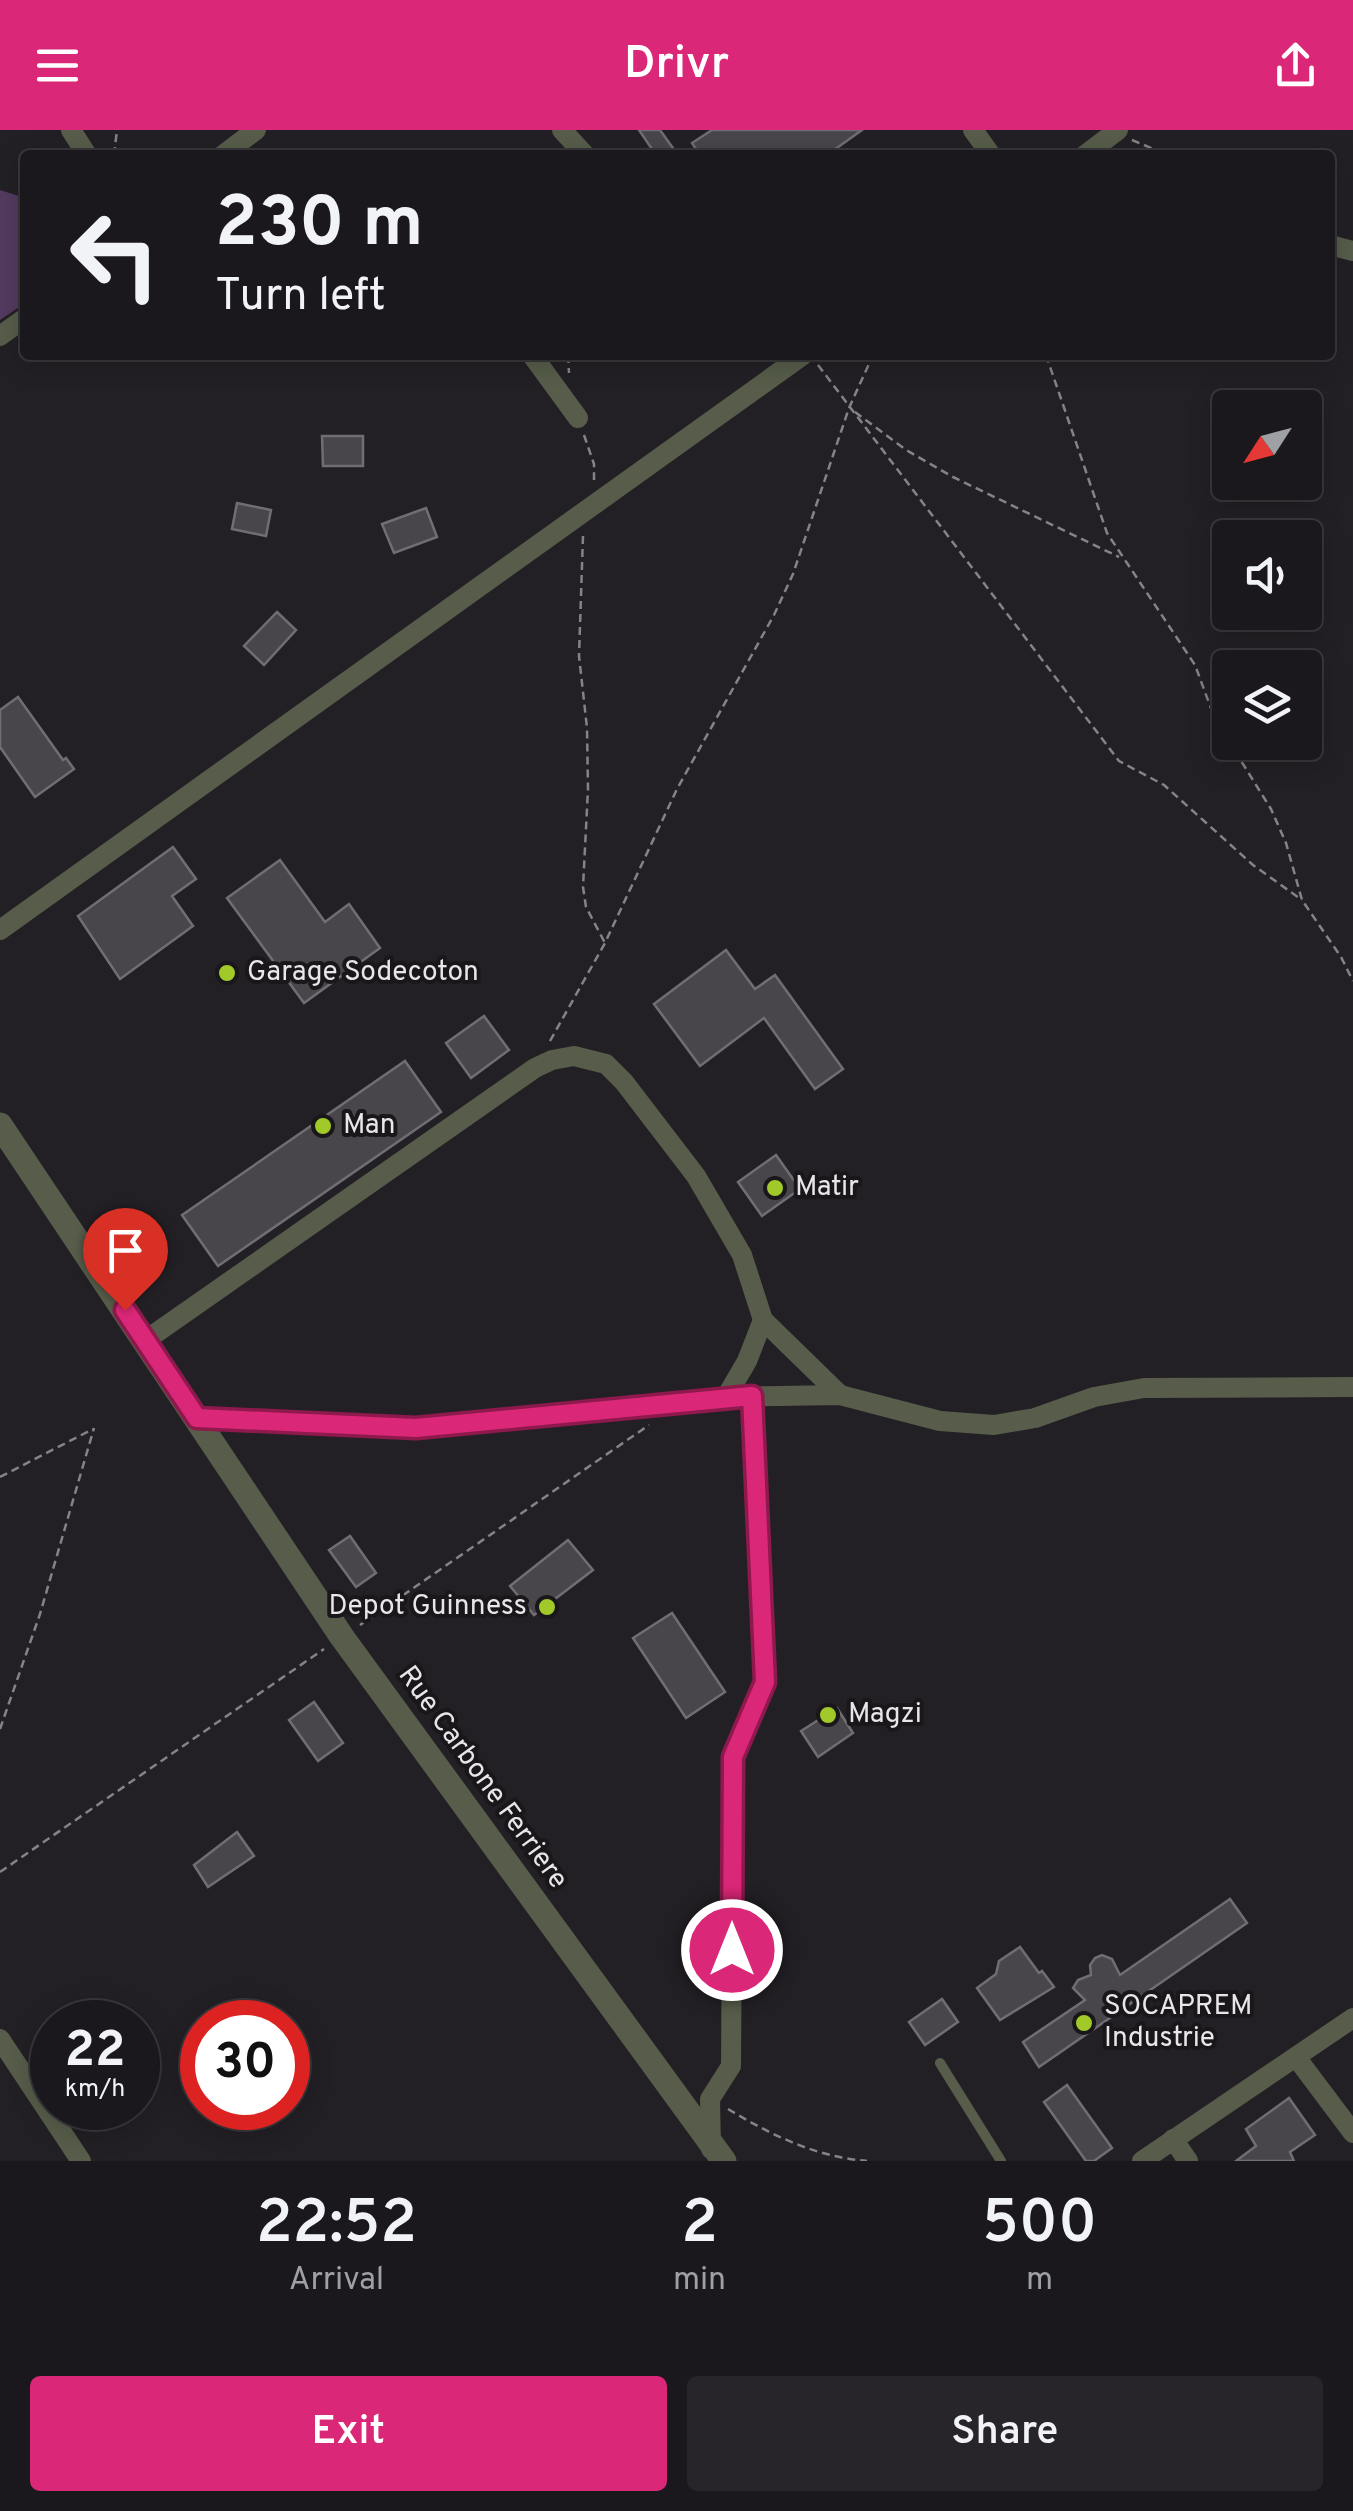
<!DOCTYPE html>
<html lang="en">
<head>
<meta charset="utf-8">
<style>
	body { margin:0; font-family:Overpass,sans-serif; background:#272529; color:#f1f3f6; height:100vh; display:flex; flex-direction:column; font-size:38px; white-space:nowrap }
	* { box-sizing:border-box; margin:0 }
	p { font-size:32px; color:#9fa0a3 }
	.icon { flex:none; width:55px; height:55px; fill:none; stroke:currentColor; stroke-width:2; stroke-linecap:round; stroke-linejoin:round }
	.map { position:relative; height:2031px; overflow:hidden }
	.sheet { display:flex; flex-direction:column; background:#1a181c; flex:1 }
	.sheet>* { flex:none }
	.hud { position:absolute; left:20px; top:20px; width:1315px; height:210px; border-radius:10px; box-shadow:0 5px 25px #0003,0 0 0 2px #38373b; background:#1a181c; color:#f1f3f6; overflow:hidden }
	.needle { width:65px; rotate:234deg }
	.controls { position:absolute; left:1212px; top:260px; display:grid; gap:20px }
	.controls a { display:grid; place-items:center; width:110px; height:110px; border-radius:10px; background:#1a181c; box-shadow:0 5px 25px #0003,0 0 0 2px #38373b; font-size:50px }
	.speed { position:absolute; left:30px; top:1870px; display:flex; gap:20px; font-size:50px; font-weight:700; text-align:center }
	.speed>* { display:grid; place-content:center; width:130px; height:130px; border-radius:50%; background:#1a181c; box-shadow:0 5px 25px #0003,0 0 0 2px #38373b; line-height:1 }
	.speed small { font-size:25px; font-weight:400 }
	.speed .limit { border:15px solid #d22; background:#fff; color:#111 }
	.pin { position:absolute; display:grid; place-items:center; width:85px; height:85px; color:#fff; margin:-102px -42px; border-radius:50% 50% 50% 0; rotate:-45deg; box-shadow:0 0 10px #0007 }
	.pin .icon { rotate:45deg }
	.me { position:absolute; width:110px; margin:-55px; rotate:0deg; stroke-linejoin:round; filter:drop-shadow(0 0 8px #0008) }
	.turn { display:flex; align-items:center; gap:35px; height:210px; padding:0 30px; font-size:45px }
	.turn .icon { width:130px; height:130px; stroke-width:2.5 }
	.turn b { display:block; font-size:70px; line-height:85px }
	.eta { display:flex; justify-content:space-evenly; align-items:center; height:170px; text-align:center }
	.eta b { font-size:60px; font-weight:600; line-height:70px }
	.primary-button { display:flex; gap:20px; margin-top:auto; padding:20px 30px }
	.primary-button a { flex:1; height:115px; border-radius:10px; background:#db2777; color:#fff; font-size:40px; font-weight:600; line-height:115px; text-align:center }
	.primary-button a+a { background:#272529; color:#f1f3f6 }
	header { display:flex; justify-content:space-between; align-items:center; height:130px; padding:0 30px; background:#db2777; color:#fff; font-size:45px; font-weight:600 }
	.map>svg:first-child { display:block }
</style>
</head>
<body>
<header><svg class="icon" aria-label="menu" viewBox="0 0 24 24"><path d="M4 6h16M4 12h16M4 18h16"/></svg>Drivr<svg class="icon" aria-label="share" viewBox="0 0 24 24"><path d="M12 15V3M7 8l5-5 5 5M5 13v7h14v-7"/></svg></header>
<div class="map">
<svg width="1353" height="2031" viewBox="0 0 1353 2031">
	<rect width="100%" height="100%" fill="#232025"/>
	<path fill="#533a5f" d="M0 60 25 68V173L0 190Z"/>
	<g fill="#49464b" stroke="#706d73" stroke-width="2.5">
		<path d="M639 0H660L678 25H656Z"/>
		<path d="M712 0H862L827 25H700L692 13Z"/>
		<path d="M322 306H363V336H323Z"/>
		<path d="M237 373 271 380 266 406 232 399Z"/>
		<path d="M426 378 437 407 394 423 382 394Z"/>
		<path d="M277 482 296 500 264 535 244 516Z"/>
		<path d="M18 567 63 630 66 628 74 639 35 667 0 617V580Z"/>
		<path d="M173 717 196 749 172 766 193 796 120 849 78 786Z"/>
		<path d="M280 730 325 792 349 774 380 818 304 873 227 768Z"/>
		<path d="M726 820 755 859 775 845 843 939 815 959 764 888 700 936 654 874Z"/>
		<path d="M484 886 509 920 471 948 446 913Z"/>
		<path d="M405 931 441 982 218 1136 182 1085Z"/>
		<path d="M776 1025 800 1059 762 1086 738 1052Z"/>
		<path d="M350 1406 376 1443 356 1457 329 1420Z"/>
		<path d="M568 1410 593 1440 534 1485 510 1456Z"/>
		<path d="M672 1483 725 1562 686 1588 633 1508Z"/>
		<path d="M314 1572 343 1613 318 1631 289 1590Z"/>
		<path d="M837 1578 853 1603 818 1627 801 1601Z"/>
		<path d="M237 1702 254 1726 208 1757 194 1735Z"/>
		<path d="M1230 1769 1247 1793 1039 1937 1023 1912 1085 1870 1073 1858 1078 1850 1091 1845 1090 1835 1095 1828 1102 1825 1112 1829 1120 1845Z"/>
		<path d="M1020 1817 1039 1843 1042 1841 1054 1857 1000 1890 977 1858 996 1844 999 1831Z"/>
		<path d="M942 1869 958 1892 925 1915 909 1892Z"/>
		<path d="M1067 1955 1112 2018 1094 2031H1086L1044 1972Z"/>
		<path d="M1289 1968 1315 2005 1290 2022 1294 2031H1236L1256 2016 1246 1999Z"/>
	</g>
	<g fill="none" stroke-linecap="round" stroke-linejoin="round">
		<g stroke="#858387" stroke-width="2.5" stroke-dasharray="8 5" stroke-linecap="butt">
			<path d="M1132 10 1168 25"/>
			<path d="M114 25 117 0"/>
			<path d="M568 225 569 243"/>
			<path d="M1046 225 1107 403 1195 535 1215 589 1271 679 1286 713 1302 770 1341 827 1353 851"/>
			<path d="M818 235 1119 631 1164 655 1253 735 1302 770"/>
			<path d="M855 282 906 320 953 347 1119 427"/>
			<path d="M584 305 594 334V350"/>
			<path d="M583 406 579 526 587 598 588 659 583 757 586 777 605 813"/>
			<path d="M550 911 605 813 677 659 774 485 793 444 849 278 873 225"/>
			<path d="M0 1347 93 1299"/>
			<path d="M360 1495 649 1295"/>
			<path d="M0 1599 40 1484 94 1298"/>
			<path d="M0 1742 324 1519"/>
			<path d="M728 1979C771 2005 816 2027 867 2031"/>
		</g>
		<path stroke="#575d4a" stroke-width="10" d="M940 1933 1001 2031"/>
		<g stroke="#575d4a" stroke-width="20">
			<path d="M71 0 87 25"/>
			<path d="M562 0 585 25"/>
			<path d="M973 0 991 25"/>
			<path d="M223 25 256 0"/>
			<path d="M1085 25 1118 0"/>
			<path d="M1330 115 1353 121"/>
			<path d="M0 206 25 188"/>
			<path d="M532 225 578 288"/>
			<path d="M0 800 803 225"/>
			<path d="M146 1210 535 938 552 930 574 926 606 934 624 952 696 1046 742 1125 763 1190 840 1265"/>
			<path d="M726 1267 747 1231 763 1190"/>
			<path d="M197 1287 416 1298 726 1267 840 1265 940 1291 994 1295 1035 1288 1094 1267 1144 1258 1353 1257"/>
			<path d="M0 1909 81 2031"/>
			<path d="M1296 1927 1353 2003"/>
			<path d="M1173 2009 1188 2031"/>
			<path d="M711 2019 710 1969 731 1936 733 1627 765 1552 752 1266"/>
			<path d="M1142 2031 1353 1888"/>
		</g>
		<path stroke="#575d4a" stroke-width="25" d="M0 995 342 1507 724 2031"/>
	</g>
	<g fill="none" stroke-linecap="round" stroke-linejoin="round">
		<defs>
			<path id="route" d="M125 1180 197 1288 416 1298 752 1266 765 1552 733 1627 732 1820"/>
		</defs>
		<use href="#route" stroke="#8e194d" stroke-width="25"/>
		<use href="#route" stroke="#db2777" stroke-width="18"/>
	</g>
	<g fill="#a1c929" stroke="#1a171b" stroke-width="4">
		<circle cx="227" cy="843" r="10"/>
		<circle cx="323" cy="996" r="10"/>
		<circle cx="775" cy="1058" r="10"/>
		<circle cx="547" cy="1477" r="10"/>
		<circle cx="828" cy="1585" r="10"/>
		<circle cx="1084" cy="1893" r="10"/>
	</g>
	<g text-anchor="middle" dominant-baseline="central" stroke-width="8" stroke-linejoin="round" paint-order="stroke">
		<g font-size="28" fill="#e8e6e9" stroke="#1a171b" text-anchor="start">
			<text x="247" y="843">Garage Sodecoton</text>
			<text x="343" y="996">Man</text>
			<text x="795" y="1058">Matir</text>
			<text x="527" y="1477" text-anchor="end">Depot Guinness</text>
			<text x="848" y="1585">Magzi</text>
			<text x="1104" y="1877">SOCAPREM<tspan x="1104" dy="32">Industrie</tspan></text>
		</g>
		<g font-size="28" fill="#e8e6e9" stroke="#1a171b">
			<text transform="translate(482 1648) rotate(54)">Rue Carbone Ferriere</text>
		</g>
	</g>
</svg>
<div class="controls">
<a><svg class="needle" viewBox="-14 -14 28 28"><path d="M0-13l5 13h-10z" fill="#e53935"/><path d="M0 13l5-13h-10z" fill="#9fa0a3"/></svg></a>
<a><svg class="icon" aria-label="sound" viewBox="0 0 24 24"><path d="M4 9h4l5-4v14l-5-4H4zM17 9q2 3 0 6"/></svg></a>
<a><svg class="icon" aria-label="layers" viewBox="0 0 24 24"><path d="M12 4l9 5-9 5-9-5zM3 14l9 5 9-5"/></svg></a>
</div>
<div class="speed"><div>22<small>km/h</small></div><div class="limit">30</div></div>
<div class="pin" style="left:125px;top:1180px;background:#d93025"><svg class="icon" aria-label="arrive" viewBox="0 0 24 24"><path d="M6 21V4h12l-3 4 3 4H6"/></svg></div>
<svg class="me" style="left:732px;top:1820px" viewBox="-20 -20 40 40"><circle r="17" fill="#db2777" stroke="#fff" stroke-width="3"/><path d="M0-11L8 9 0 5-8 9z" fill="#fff"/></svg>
<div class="hud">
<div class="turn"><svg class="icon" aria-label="left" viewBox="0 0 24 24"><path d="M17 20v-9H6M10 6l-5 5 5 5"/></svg><div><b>230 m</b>Turn left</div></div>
</div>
</div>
<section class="sheet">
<div class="eta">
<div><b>22:52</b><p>Arrival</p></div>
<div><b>2</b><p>min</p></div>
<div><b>500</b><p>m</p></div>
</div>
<div class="primary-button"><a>Exit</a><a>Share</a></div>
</section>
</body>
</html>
